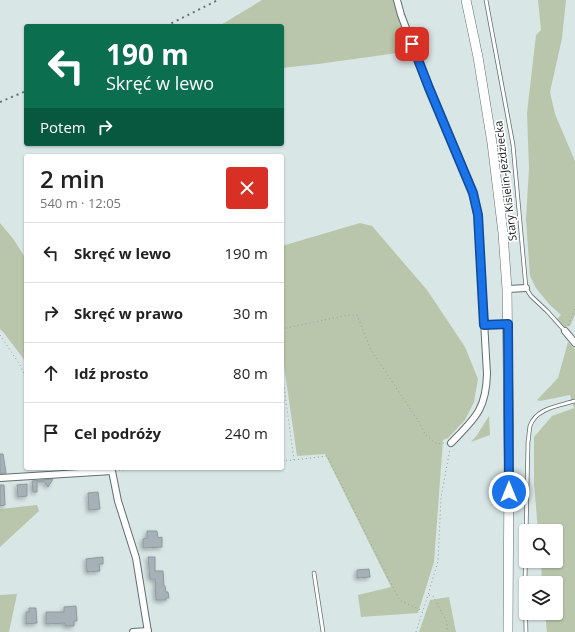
<!DOCTYPE html>
<html lang="pl">
<head>
<meta charset="utf-8">
<style>
	body { margin:0; font-family:"Open Sans",sans-serif; background:#f6f6f6; color:#222; height:100vh; display:flex; flex-direction:column; font-size:15px; white-space:nowrap }
	* { box-sizing:border-box; margin:0 }
	p { font-size:13px; color:#767676 }
	.icon { flex:none; width:22px; height:22px; fill:none; stroke:currentColor; stroke-width:2; stroke-linecap:round; stroke-linejoin:round }
	.map { position:relative; flex:1; overflow:hidden }
	.drawer { position:absolute; left:24px; top:154px; width:260px; height:316px; display:flex; flex-direction:column; background:#fff; border-radius:4px; box-shadow:0 1px 3px #0004 }
	.drawer>* { flex:none }
	.hud { position:absolute; left:24px; top:24px; width:260px; height:122px; border-radius:4px; box-shadow:0 1px 3px #0004; background:#0b6e4f; color:#fff; overflow:hidden }
	.buttons { position:absolute; left:519px; top:524px; display:grid; gap:8px }
	.buttons a { display:grid; place-items:center; width:44px; height:44px; border-radius:4px; background:#fff; box-shadow:0 1px 3px #0004; font-size:20px }
	.pin { position:absolute; display:grid; place-items:center; width:34px; height:34px; color:#fff; margin:-17px; border-radius:8px; box-shadow:0 2px 6px #0006 }
	.me { position:absolute; width:44px; margin:-22px; rotate:0deg; stroke-linejoin:round; filter:drop-shadow(0 0 3px #0008) }
	.turn { display:flex; align-items:center; gap:14px; height:84px; padding:0 16px; font-size:18px }
	.turn .icon { width:52px; height:52px; stroke-width:2.5 }
	.turn b { display:block; font-size:28px; line-height:34px }
	.then { display:flex; align-items:center; height:38px; padding:0 16px; background:#0003; gap:8px; font-size:15px }
	.round { display:grid; place-items:center; flex:none; width:42px; height:42px; border-radius:4px; background:#f6f6f6 }
	.headline { display:flex; align-items:center; justify-content:space-between; height:68px; padding:0 16px }
	h1 { font-size:24px; font-weight:600; line-height:30px }
	ul { padding:0; list-style:none }
	li { display:flex; align-items:center; gap:12px; height:60px; padding:0 16px; border-top:1px solid #e0e0e0 }
	li div { flex:1 }
	li b { display:block; font-size:15px }
	li em { font-style:normal }
	.map>svg:first-child { display:block }
</style>
</head>
<body>
<div class="map">
<svg width="575" height="632" viewBox="0 0 575 632">
	<defs>
		<filter id="shadow"><feDropShadow dx="-2" dy="2" stdDeviation="2" flood-color="#0004"/></filter>
	</defs>
	<rect width="100%" height="100%" fill="#d8e6e5"/>
	<g fill="#b9c6ac">
		<path d="M262 0H393L412 51 318 64 282 68V26H219Z"/>
		<path d="M538 0H566L562 38 550 92 555 114 575 161V315L570 326 564 327 557 319 561 315 549 304 536 288 530 276 526 220 529 168 527 113 536 35 541 30Z"/>
		<path d="M0 223 14 240 26 259V362L4 333 0 329Z"/>
		<path d="M360 223 372 226 427 290 465 347 478 379 474 402 465 420 448 438 443 440 434 562 418 613 361 617 358 595 391 587 325 454 297 456 282 352V246Z"/>
		<path d="M568 342 575 349V632H547L545 613H556V583H542L541 561H556V531H538L534 483V437L552 416 574 408 570 395 540 401 537 400 558 378Z"/>
		<path d="M489 416 490 435 471 442 477 435Z"/>
		<path d="M37 505 39 511 0 547V509Z"/>
		<path d="M17 594 9 632H0V595Z"/>
		<path d="M449 597 456 632H419L430 600Z"/>
	</g>
	<g fill="#a5b1b6" stroke="#8e9a9e" filter="url(#shadow)">
		<path d="M0 454H3L6 473H0Z"/>
		<path d="M53 479 48 487 45 482H37V492H33L32 481Z"/>
		<path d="M27 484V496L18 497 17 485Z"/>
		<path d="M0 485H4L5 505 0 506Z"/>
		<path d="M98 492 100 509 89 510 88 493Z"/>
		<path d="M147 531H157L158 538 162 537V547L143 548V539L147 538Z"/>
		<path d="M103 557V564H99L100 571 87 572 86 559Z"/>
		<path d="M148 557H155V571H163L164 586H165L166 592H168L169 598H166V600H156L155 579H150Z"/>
		<path d="M369 569 370 577 357 578V570Z"/>
		<path d="M76 606 77 621H74V626H65V623L46 624V612H64V607Z"/>
		<path d="M29 608H36L37 623 26 624V612H29Z"/>
	</g>
	<g fill="none" stroke-linecap="round" stroke-linejoin="round">
		<defs>
			<g id="service">
				<path d="M486 0 513 145 526 288 531 296 547 311 565 331"/>
				<path d="M314 573 323 632"/>
				<path d="M526 632 525 582 528 442C529 437 529 431 530 426 536 408 559 406 575 401"/>
			</g>
			<g id="minor">
				<path d="M397 0 401 15 429 88 473 193 478 215 487 374C486 410 475 418 451 443"/>
				<path d="M507 289 526 288"/>
				<path d="M484 325 508 324"/>
				<path d="M565 331 575 343"/>
				<path d="M0 478 112 471 118 501 136 558 148 632"/>
				<path d="M133 632 148 631"/>
			</g>
			<path id="secondary" d="M466 0 478 57 492 143 503 233 507 289 509 461 508 632"/>
		</defs>
		<use href="#service" stroke="#626e6e" stroke-width="4.5"/>
		<use href="#minor" stroke="#626e6e" stroke-width="8"/>
		<use href="#secondary" stroke="#626e6e" stroke-width="10"/>
		<g stroke="#919c9b" stroke-width="1" stroke-dasharray="1 3" stroke-linecap="butt">
			<path d="M568 325 575 308"/>
			<path d="M282 329 348 315H357L371 350 419 422 425 434 430 439 437 444 444 443"/>
			<path d="M0 335 20 365 26 378"/>
			<path d="M282 372 294 460"/>
			<path d="M282 461 294 460 327 456 399 599 401 601 423 611"/>
			<path d="M119 470 162 468"/>
			<path d="M429 595 433 596 447 622V632"/>
			<path d="M416 632 428 595 438 561 441 497 450 449"/>
		</g>
		<use href="#service" stroke="#fff" stroke-width="3"/>
		<use href="#minor" stroke="#fff" stroke-width="6"/>
		<use href="#secondary" stroke="#fff" stroke-width="9"/>
		<g stroke="#6a7373" stroke-width="2" stroke-dasharray="2 4" stroke-linecap="butt">
			<path d="M166 26 218 0"/>
			<path d="M0 102 26 91"/>
		</g>
	</g>
	<g fill="none" stroke-linecap="round" stroke-linejoin="round">
		<defs>
			<path id="route" d="M412 44 429 88 473 193 478 215 484 325 508 324 509 492"/>
		</defs>
		<use href="#route" stroke="#114b97" stroke-width="10"/>
		<use href="#route" stroke="#1a73e8" stroke-width="7"/>
	</g>
	<g text-anchor="middle" dominant-baseline="central" stroke-width="3.5" stroke-linejoin="round" paint-order="stroke">
		<g font-size="11" fill="#131818" stroke="#fff">
			<text transform="translate(505 181) rotate(-97)">Stary Kisielin-Jeździecka</text>
		</g>
	</g>
</svg>
<div class="buttons">
<a><svg class="icon" aria-label="search" viewBox="0 0 24 24"><circle cx="10" cy="10" r="6"/><path d="M15 15l6 6"/></svg></a>
<a><svg class="icon" aria-label="layers" viewBox="0 0 24 24"><path d="M12 4l9 5-9 5-9-5zM3 14l9 5 9-5"/></svg></a>
</div>
<div class="pin" style="left:412px;top:44px;background:#d93025"><svg class="icon" aria-label="arrive" viewBox="0 0 24 24"><path d="M6 21V4h12l-3 4 3 4H6"/></svg></div>
<svg class="me" style="left:509px;top:492px" viewBox="-20 -20 40 40"><circle r="17" fill="#1a73e8" stroke="#fff" stroke-width="3"/><path d="M0-11L8 9 0 5-8 9z" fill="#fff"/></svg>
<div class="hud">
<div class="turn"><svg class="icon" aria-label="left" viewBox="0 0 24 24"><path d="M17 20v-9H6M10 6l-5 5 5 5"/></svg><div><b>190 m</b>Skręć w lewo</div></div>
<div class="then">Potem<svg class="icon" aria-label="right" viewBox="0 0 24 24"><path d="M7 20v-9h11M14 6l5 5-5 5"/></svg></div>
</div>
<section class="drawer">
<div class="headline"><div><h1>2 min</h1><p>540 m · 12:05</p></div><a class="round" style="background:#d93025;color:#fff"><svg class="icon" aria-label="close" viewBox="0 0 24 24"><path d="M6 6l12 12M18 6L6 18"/></svg></a></div>
<ul>
<li><svg class="icon" aria-label="left" viewBox="0 0 24 24"><path d="M17 20v-9H6M10 6l-5 5 5 5"/></svg><div><b>Skręć w lewo</b></div><em>190 m</em></li>
<li><svg class="icon" aria-label="right" viewBox="0 0 24 24"><path d="M7 20v-9h11M14 6l5 5-5 5"/></svg><div><b>Skręć w prawo</b></div><em>30 m</em></li>
<li><svg class="icon" aria-label="ahead" viewBox="0 0 24 24"><path d="M12 20V5M6 11l6-6 6 6"/></svg><div><b>Idź prosto</b></div><em>80 m</em></li>
<li><svg class="icon" aria-label="arrive" viewBox="0 0 24 24"><path d="M6 21V4h12l-3 4 3 4H6"/></svg><div><b>Cel podróży</b></div><em>240 m</em></li>
</ul>
</section>
</div>
</body>
</html>
